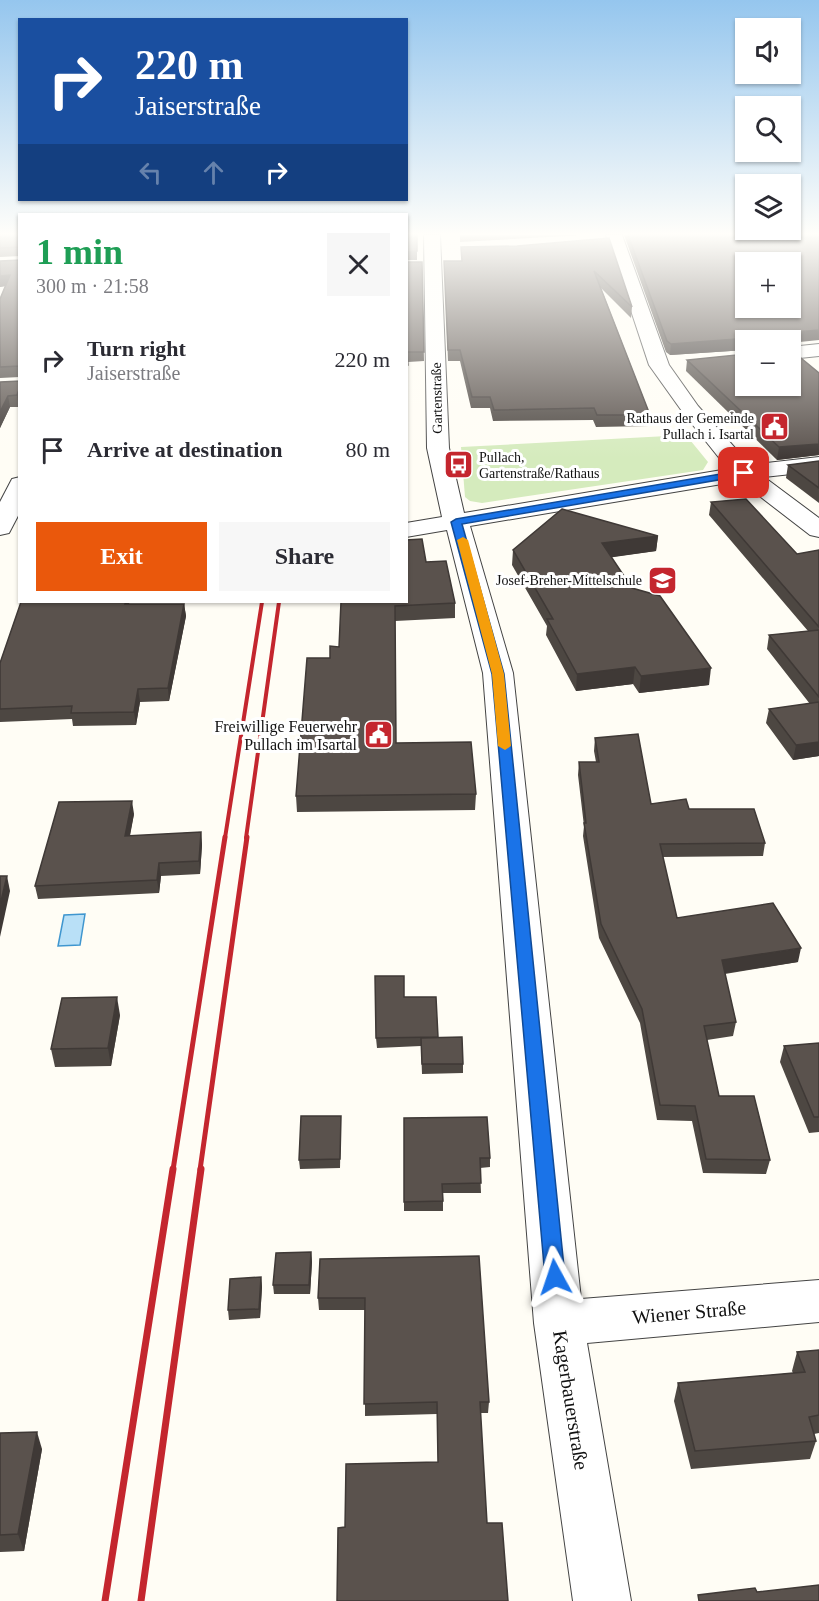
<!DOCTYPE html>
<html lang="en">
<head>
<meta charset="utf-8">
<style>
	body { margin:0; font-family:"Times New Roman",serif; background:#f7f7f7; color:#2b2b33; height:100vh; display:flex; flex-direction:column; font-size:22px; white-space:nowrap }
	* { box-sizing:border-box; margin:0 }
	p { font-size:20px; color:#7c7c81 }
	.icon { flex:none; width:33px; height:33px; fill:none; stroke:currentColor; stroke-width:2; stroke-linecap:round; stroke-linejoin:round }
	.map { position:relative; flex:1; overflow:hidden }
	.drawer { position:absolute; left:18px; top:213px; width:390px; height:390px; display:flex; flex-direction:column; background:#fff; border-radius:0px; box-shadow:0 2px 4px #0004 }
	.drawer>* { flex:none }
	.guide { position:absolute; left:18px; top:18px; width:390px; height:183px; border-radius:0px; box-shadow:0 2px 4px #0004; background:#1a4fa0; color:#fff; overflow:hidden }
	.fabs { position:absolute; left:735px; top:18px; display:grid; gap:12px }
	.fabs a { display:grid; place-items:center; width:66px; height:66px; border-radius:0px; background:#fff; box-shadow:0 2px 4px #0004; font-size:30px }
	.pin { position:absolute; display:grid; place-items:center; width:51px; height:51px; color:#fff; margin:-26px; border-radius:12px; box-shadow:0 3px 9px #0006 }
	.me { position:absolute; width:66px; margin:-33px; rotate:355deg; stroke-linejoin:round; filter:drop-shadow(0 0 4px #0008) }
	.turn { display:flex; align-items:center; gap:21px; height:126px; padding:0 18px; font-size:27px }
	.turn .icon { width:78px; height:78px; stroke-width:2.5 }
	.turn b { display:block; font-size:42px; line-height:51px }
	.lanes { display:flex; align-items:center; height:57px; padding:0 18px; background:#0003; justify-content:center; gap:30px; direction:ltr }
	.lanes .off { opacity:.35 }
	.round { display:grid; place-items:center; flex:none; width:63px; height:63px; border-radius:0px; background:#f7f7f7 }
	.overview { display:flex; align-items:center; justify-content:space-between; height:102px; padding:0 18px }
	h1 { font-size:36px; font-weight:700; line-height:45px; color:#1e9e55 }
	.button { display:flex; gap:12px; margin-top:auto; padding:12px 18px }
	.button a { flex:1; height:69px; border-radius:0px; background:#ea580c; color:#fff; font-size:24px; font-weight:700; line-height:69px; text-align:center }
	.button a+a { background:#f7f7f7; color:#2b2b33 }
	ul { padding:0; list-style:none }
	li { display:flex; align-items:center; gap:18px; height:90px; padding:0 18px }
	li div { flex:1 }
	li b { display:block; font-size:22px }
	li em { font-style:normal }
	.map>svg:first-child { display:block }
</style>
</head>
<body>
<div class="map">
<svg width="819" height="1601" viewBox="0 0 819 1601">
	<rect width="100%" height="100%" fill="#fffdf5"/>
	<path fill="#d5ebbd" d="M686 435 708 462 703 470 482 503 470 501 465 497 461 447Z"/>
	<path fill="#b9e0f7" stroke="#3f96cf" stroke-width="1.5" d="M85 914 80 945 58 946 64 915Z"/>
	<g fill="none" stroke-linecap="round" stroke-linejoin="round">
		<defs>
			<g id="minor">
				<path d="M424 235H440L449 448 464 513 728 469 684 414 649 365 606 235H622L669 365 698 406 750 465 819 457V471L764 477 819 518V537L810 535 740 481 470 526 513 673 581 1299 819 1280V1322L587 1343 631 1601H573L534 1323 483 673 447 530 406 537V523L442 517 427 448Z"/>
				<path d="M819 344V356L790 359V347Z"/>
				<path d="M20 477V512L9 533 0 535V502L12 479Z"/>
			</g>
		</defs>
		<use href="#minor" stroke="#444" stroke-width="2"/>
		<use href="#minor" fill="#fff" fill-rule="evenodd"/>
		<g stroke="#c4262e" stroke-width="4">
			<path d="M225 838 262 602"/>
			<path d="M246 838 279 602"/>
		</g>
		<g stroke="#c4262e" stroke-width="5">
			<path d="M173 1170 225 837"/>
			<path d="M200 1170 247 837"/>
		</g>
		<g stroke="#c4262e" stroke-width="7">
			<path d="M105 1601 173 1169"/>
			<path d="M141 1601 201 1169"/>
		</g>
	</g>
	<g fill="#4d4742">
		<path d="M0 235H20V256L0 257Z"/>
		<path d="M460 235H583L460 242Z"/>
		<path d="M624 235H819L746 340V350L670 355 666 352Z"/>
		<path d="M609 238 632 307 631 318 601 288 650 415 649 426 596 427 593 420 493 421 490 408H471L460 361H448L444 261H462L461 247 517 246Z"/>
		<path d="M20 260V377L0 378V299L5 286 0 287V261Z"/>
		<path d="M406 262H422L424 361 408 362V375H406Z"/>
		<path d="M687 360 819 373V455L777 460 686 371Z"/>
		<path d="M20 381 19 407H10L0 428V382Z"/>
		<path d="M819 461V503L786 478 788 465Z"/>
		<path d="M711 502 797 554 819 550V756L793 760 766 723 769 709 810 704 767 649 769 635 808 631 709 515Z"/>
		<path d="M658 536 656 551 611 557 632 588 709 685 639 693 633 684 576 691 546 635 547 626 512 565 513 550Z"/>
		<path d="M426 562 455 603V618L395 621 396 743 476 794 475 810 297 812 296 796 330 658 339 647Z"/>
		<path d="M21 602H130L129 604H184L186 616 169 701 140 702 136 725 73 726 72 719 0 722V663Z"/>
		<path d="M595 738 651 804 689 809 765 843 763 856 663 857 677 918 798 962 725 974 736 1022 733 1036 707 1040 719 1096 770 1160 766 1174 703 1173 692 1121 657 1120 640 1023 599 938 583 836 584 826 578 775 579 762H596L594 751Z"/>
		<path d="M134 814 130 836 201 832 202 845 200 874 161 876 159 893 38 899 35 886Z"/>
		<path d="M404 997 438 1037 463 1064V1073L422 1074 421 1046 377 1048 376 1038Z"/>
		<path d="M120 1015 111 1066 55 1067 51 1049Z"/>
		<path d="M819 1043V1132L809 1133 780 1062 784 1046Z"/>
		<path d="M341 1116 340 1168 300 1169 299 1160Z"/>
		<path d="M404 1118 490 1158V1167L480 1168 481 1193H443V1211H404Z"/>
		<path d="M311 1252 312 1262 310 1294H274L273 1285Z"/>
		<path d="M320 1259 489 1402 488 1413H480L487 1523 345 1527 438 1462 437 1414 365 1416V1310H319L318 1298Z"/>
		<path d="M261 1277 262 1287 260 1318 229 1320 228 1310Z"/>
		<path d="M819 1350V1433L814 1434 816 1441 810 1459 691 1469 674 1401 678 1383 793 1373 792 1371 797 1352Z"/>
		<path d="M0 1433 42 1449 24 1551 0 1552Z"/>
	</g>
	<g fill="#3f3936">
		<path d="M417 251V260H406V252Z"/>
		<path d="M10 275 11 285 0 287V276Z"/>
		<path d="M819 330V340L790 343V340H770L771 334Z"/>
		<path d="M749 338V340H746V350L670 355 671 344Z"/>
		<path d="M20 387V406L19 407 17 395Z"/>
		<path d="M8 396 10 407 0 428V412Z"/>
		<path d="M819 444V455L777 460 779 447Z"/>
		<path d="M658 536 656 551 600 559 602 543Z"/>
		<path d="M184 604 186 616 169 701 168 688Z"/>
		<path d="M635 667 633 684 576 691 577 674Z"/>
		<path d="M711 668 709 685 639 693 641 676Z"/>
		<path d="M138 689 140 702 136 725 134 712Z"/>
		<path d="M819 742V756L793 760 796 745Z"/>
		<path d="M132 801 134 814 127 849 125 836Z"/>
		<path d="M201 832 202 845 200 874 199 861Z"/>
		<path d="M159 863 161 876 159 893 157 880Z"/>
		<path d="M7 876 10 891 0 937V905Z"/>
		<path d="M801 948 798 962 719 974 722 960Z"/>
		<path d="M117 997 120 1015 111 1066 108 1048Z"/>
		<path d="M311 1252 312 1262 310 1294 309 1285Z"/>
		<path d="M261 1277 262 1287 260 1318 259 1309Z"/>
		<path d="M37 1432 42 1449 24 1551 18 1534Z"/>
	</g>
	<g fill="#5a524d" stroke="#3f3936" stroke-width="1.5" fill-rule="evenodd">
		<path d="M0 235H20V247L0 248Z"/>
		<path d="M406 235H417V251L406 252Z"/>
		<path d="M628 235H819V330L771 334 780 340H749V338L671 344 667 341ZM746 262H790V308H746Z"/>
		<path d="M609 238 632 307 594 271 650 415H597L594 408 494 410 490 397H472L460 350H448L444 261H462L461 247 517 246Z"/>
		<path d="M20 260V366L0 367V299L10 275 0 276V261Z"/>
		<path d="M406 262H422L424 352H407L408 365H406Z"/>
		<path d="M790 349 819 373V444L779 447 687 360 746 354V386H790Z"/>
		<path d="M20 381V387L17 395 8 396 0 412V382Z"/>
		<path d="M819 461V488L788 465Z"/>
		<path d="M746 499 797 554 819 550V627L711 502Z"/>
		<path d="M562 509 658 536 602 543 632 588 660 596 711 668 641 676 635 667 577 674 547 619H553L513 550Z"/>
		<path d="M422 539 426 562 446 561 455 603 395 606 396 743 471 742 476 794 296 796 307 658H330V646L339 647 341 602H406V540Z"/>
		<path d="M21 602H126L125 604H184L168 688 138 689 134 712 71 713 72 706 0 709V663Z"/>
		<path d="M819 630V697L769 635Z"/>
		<path d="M819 702V742L796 745 769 709Z"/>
		<path d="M638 734 651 804 686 799 689 809H754L765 843 660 844 677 918 773 903 801 948 722 960 736 1022 704 1026 719 1096H754L770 1160 706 1159 695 1106 660 1105 642 1009 601 924 584 823H586L579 762H599L595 738Z"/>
		<path d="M132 801 125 836 201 832 199 861 159 863 157 880 35 886 59 802Z"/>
		<path d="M0 876H7L0 905Z"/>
		<path d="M375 976H404V997H436L438 1037 376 1038Z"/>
		<path d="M117 997 108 1048 51 1049 62 998Z"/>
		<path d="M462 1037 463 1064H422L421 1038Z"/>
		<path d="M819 1043V1117H814L784 1046Z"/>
		<path d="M301 1116H341L340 1159 299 1160Z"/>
		<path d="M487 1117 490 1158H480L481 1183 442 1184 443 1201 404 1202V1118Z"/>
		<path d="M311 1252 309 1285H273L276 1253Z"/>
		<path d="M479 1256 489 1402H480L487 1523H502L508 1601H337L338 1528 345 1527 346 1464 438 1462 437 1402 364 1404 365 1298H318L320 1259Z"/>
		<path d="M261 1277 259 1309 228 1310 230 1279Z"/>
		<path d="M819 1350V1415L809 1417 816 1441 695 1451 678 1383 805 1372 797 1352Z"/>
		<path d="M37 1432 18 1534 0 1535V1433Z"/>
		<path d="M819 1585V1601H699L698 1595 755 1588 757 1592Z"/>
	</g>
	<linearGradient id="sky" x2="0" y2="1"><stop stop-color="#95c6ee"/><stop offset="0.51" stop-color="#fffefa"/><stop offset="1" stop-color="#fffefa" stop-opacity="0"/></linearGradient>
	<rect width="819" height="459" fill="url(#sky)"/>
	<path fill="#1a73e8" stroke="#114b97" stroke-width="1.5" d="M744 470 747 471V475L462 524 504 674 565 1277 562 1283 555 1285 548 1283 545 1277 492 674 451 522 456 519Z"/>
	<path fill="#f59e0b" d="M463 537 468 540 504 674 511 746 505 750 498 746 492 674 457 540Z"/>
	<defs>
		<symbol id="civic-square" viewBox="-11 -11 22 22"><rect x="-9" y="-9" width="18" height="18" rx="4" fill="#c4262e" stroke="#fff"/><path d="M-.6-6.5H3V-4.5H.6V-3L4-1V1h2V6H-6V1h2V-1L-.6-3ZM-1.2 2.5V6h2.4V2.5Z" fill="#fff"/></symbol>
		<symbol id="bus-square" viewBox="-11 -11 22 22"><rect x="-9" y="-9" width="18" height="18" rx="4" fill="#c4262e" stroke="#fff"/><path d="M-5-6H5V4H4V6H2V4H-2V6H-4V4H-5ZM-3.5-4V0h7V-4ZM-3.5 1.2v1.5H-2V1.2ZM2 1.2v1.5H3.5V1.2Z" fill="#fff"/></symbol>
		<symbol id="school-square" viewBox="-11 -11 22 22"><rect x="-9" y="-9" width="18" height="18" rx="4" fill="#c4262e" stroke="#fff"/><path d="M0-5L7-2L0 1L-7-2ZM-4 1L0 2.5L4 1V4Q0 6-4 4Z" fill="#fff"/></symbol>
	</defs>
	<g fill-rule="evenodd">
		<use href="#civic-square" x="758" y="410" width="33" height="33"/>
		<use href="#bus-square" x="442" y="448" width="33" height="33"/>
		<use href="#school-square" x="646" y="564" width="33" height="33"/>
		<use href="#civic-square" x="362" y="718" width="33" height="33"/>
	</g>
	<g text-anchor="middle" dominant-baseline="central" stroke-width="6" stroke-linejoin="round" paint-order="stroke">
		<g font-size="14" fill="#111" stroke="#fff">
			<text transform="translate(437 398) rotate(-91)">Gartenstraße</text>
		</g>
		<g font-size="14" fill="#111" stroke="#fff" text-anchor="end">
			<text x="754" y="418">Rathaus der Gemeinde<tspan x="754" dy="16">Pullach i. Isartal</tspan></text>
			<text x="479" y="457" text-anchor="start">Pullach,<tspan x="479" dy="16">Gartenstraße/Rathaus</tspan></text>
			<text x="642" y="580">Josef-Breher-Mittelschule</text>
		</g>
		<g font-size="16" fill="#111" stroke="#fff" text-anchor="end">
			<text x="357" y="726">Freiwillige Feuerwehr<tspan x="357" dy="18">Pullach im Isartal</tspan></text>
		</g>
		<g font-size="20" fill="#111" stroke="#fff">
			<text transform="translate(689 1312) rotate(-5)">Wiener Straße</text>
			<text transform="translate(571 1400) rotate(81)">Kagerbauerstraße</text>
		</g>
	</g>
</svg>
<div class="fabs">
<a><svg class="icon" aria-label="sound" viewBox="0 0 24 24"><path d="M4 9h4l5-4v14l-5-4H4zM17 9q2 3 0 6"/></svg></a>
<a><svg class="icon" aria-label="search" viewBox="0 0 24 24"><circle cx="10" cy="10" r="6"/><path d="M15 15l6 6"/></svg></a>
<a><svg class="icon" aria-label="layers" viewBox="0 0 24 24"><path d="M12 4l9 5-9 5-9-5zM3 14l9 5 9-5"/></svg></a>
<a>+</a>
<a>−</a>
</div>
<div class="pin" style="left:744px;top:473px;background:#d93025"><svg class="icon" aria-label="arrive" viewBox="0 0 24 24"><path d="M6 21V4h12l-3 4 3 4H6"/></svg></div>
<svg class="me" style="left:555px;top:1277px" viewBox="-20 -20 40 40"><path d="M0-17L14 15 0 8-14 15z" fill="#1a73e8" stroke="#fff" stroke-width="4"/></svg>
<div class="guide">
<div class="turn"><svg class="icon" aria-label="right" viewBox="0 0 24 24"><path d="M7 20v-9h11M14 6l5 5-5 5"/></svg><div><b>220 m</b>Jaiserstraße</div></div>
<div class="lanes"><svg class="icon off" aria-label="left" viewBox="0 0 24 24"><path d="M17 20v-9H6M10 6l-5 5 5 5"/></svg><svg class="icon off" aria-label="ahead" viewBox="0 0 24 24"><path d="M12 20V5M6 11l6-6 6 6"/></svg><svg class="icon" aria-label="right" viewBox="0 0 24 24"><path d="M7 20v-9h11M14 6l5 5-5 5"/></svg></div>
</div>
<section class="drawer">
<div class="overview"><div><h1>1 min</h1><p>300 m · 21:58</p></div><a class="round"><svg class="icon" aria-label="close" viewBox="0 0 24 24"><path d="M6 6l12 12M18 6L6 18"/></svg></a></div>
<ul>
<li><svg class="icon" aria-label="right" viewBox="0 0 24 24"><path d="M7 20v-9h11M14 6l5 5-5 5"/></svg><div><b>Turn right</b><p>Jaiserstraße</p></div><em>220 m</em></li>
<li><svg class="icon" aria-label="arrive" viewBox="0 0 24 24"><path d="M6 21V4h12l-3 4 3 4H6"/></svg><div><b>Arrive at destination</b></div><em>80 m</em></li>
</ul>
<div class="button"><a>Exit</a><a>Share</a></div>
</section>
</div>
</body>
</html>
